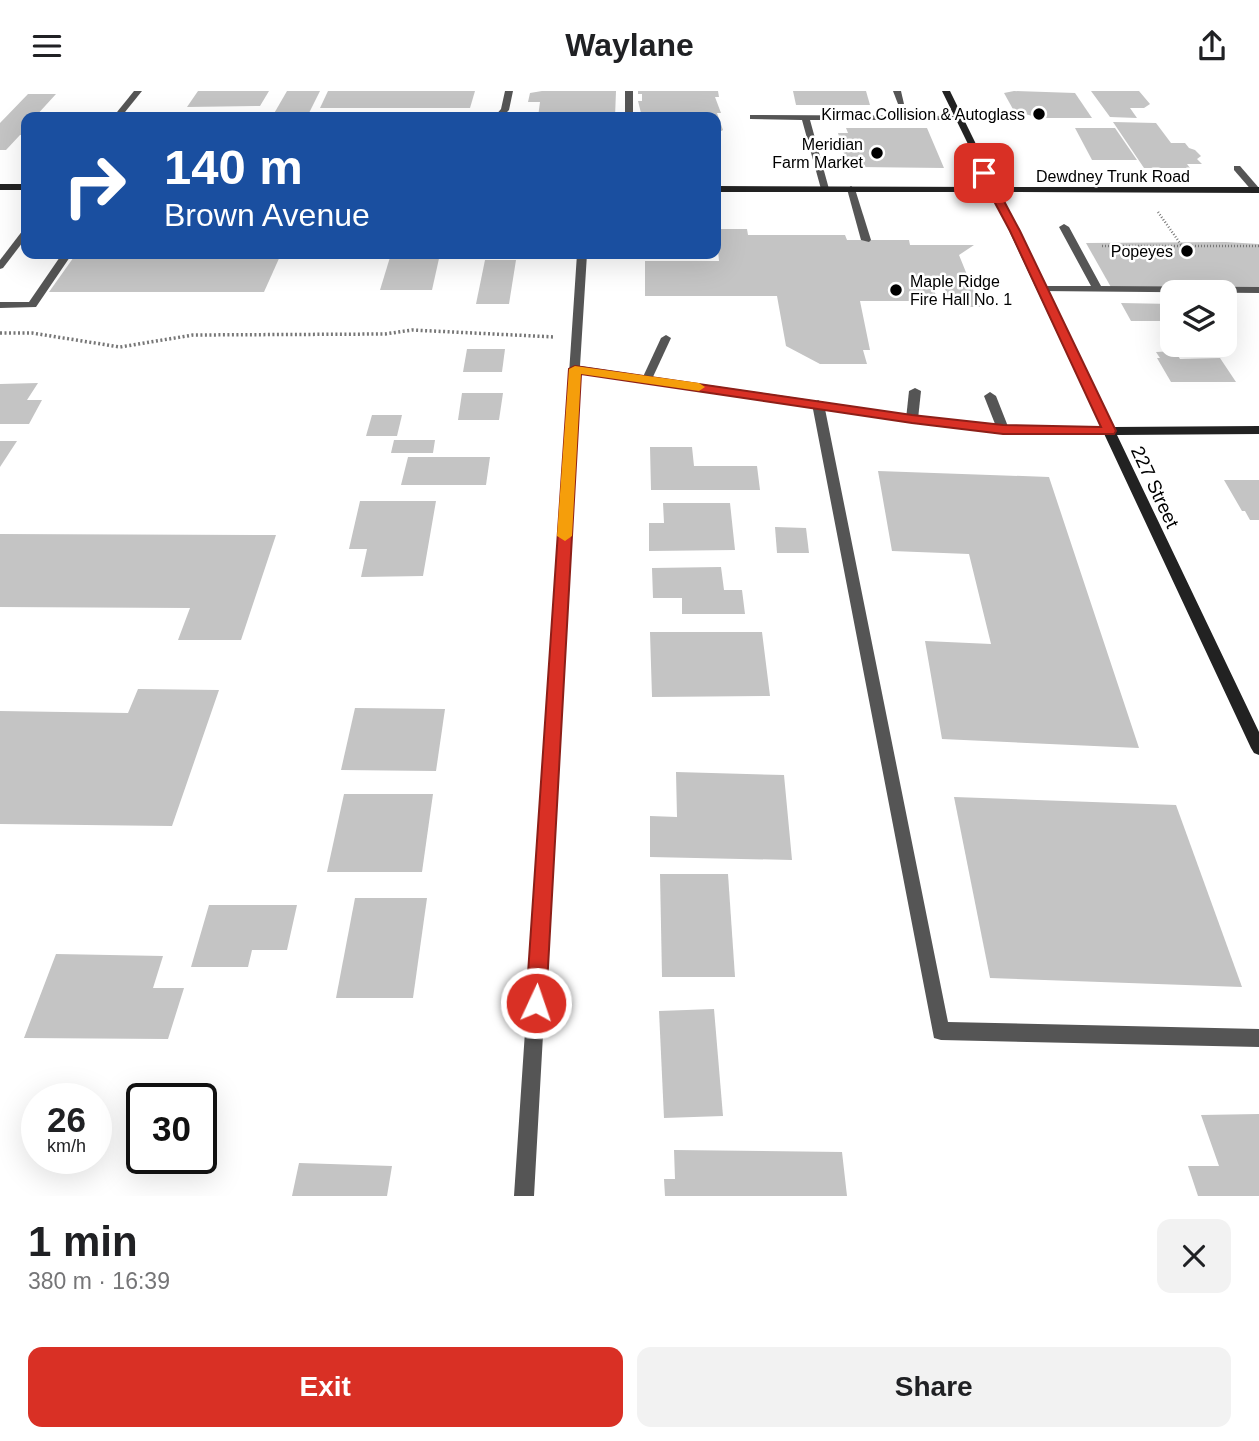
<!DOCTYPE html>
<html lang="en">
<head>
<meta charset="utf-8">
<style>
	body { margin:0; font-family:Arial,sans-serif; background:#f2f2f2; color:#202124; height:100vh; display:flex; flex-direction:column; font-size:26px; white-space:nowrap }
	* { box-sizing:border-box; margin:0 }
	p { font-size:23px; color:#757577 }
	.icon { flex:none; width:38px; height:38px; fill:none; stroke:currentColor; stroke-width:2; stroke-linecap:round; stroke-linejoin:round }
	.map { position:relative; height:1105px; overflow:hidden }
	.sheet { display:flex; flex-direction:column; background:#fff; flex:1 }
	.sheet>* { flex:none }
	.banner { position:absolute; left:21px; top:21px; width:700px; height:147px; border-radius:14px; box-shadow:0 7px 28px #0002; background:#1a4fa0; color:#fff; overflow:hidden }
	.controls { position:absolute; left:1160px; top:189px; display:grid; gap:14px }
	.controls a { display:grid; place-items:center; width:77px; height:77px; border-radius:14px; background:#fff; box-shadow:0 7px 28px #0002; font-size:35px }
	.speed { position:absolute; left:21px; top:992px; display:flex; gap:14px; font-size:35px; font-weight:700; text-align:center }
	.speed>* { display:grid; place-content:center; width:91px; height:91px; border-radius:50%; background:#fff; box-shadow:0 7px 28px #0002; line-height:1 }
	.speed small { font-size:18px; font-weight:400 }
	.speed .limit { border:4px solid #111; border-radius:10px; background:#fff; color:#111 }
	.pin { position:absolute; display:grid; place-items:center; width:60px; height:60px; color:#fff; margin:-30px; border-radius:14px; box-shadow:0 4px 10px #0006 }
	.me { position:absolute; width:77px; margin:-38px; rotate:3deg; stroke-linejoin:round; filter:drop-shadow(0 0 5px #0008) }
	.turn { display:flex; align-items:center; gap:24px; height:147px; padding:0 28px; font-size:32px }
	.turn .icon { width:91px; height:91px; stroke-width:2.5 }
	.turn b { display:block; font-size:49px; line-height:60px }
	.round { display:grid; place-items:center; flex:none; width:74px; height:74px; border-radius:14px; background:#f2f2f2 }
	.overview { display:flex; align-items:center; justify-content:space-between; height:119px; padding:0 28px }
	h1 { font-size:42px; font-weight:700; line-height:52px }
	.cta { display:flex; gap:14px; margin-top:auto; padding:14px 28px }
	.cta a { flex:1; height:80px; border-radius:14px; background:#d93025; color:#fff; font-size:28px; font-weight:700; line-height:80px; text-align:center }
	.cta a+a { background:#f2f2f2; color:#202124 }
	header { display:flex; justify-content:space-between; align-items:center; height:91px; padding:0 28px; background:#fff; font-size:32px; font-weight:700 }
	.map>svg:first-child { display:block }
</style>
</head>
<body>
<header><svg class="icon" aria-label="menu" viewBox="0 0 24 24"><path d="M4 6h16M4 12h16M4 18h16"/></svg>Waylane<svg class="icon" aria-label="share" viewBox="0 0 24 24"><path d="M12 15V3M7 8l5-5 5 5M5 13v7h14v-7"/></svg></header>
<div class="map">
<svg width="1259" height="1105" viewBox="0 0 1259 1105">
	<rect width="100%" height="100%" fill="#fff"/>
	<g fill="#c4c4c4">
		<path d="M198 0H269L260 15 187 16Z"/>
		<path d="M287 0H320L307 26H272Z"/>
		<path d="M328 0H475L470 17H320Z"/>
		<path d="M542 0H616L615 26H538L540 11H528L530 2Z"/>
		<path d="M638 0H718L719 6H715L721 22H717L723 39 716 43V26H642L638 10H642V3H638Z"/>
		<path d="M793 0H866L870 14H796Z"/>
		<path d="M1014 0 1075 2 1092 27H1040L1014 20 1004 2Z"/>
		<path d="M1091 0H1139L1150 13 1144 17H1130L1137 27 1110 26Z"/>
		<path d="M28 3H56L35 26H26V44H20L6 59H0V32Z"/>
		<path d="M1113 31 1156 32 1171 52H1185L1189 57 1195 59 1201 65 1197 68 1202 73H1187L1190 77H1144Z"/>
		<path d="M846 37H927L944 77 858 76 856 71 846 70 838 42H848Z"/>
		<path d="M1075 37H1115L1137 69H1092Z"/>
		<path d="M716 138H747L748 144H845L847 149H909L910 154H974L959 164 980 216H951L945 198H933L936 204H921L922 210H860L870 259H863L867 273H820L786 255 777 205H645V170H719Z"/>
		<path d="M1226 151 1259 153V198H1112L1086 152Z"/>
		<path d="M76 163H281L264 201H49Z"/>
		<path d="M391 163H440L432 199H380Z"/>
		<path d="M485 169H516L509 213H476Z"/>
		<path d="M1121 212 1172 213V250L1160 230H1131Z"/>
		<path d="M467 258H505L502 281H463Z"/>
		<path d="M1175 260 1180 268 1220 267 1236 291H1171L1157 267H1160L1156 261Z"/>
		<path d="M38 292 27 309H42L29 333H0V293Z"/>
		<path d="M462 302H503L499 329H458Z"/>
		<path d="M372 324H402L397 345H366Z"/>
		<path d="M394 349H435L433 362H391Z"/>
		<path d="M0 350H17L0 376Z"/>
		<path d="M650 356H692L694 375H757L760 399H651Z"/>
		<path d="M408 366H490L486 394H401Z"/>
		<path d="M878 380 1049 386 1139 657 942 648 925 550 991 553 969 463 892 460Z"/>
		<path d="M1224 389H1259V429H1250L1245 420H1242Z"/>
		<path d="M360 410H436L423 485 361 486 367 458H349Z"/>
		<path d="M663 412H730L735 459 649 460V432H664Z"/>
		<path d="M775 436 806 437 809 462H777Z"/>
		<path d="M0 443 276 444 241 549H178L190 517 0 516Z"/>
		<path d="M721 476 724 499H742L745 523H682V507H653L652 477Z"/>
		<path d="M650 541H762L770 605 652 606Z"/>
		<path d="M138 598 219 599 172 735 0 733V620L128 622Z"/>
		<path d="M355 617 445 618 436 680 341 679Z"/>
		<path d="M676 681 784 684 792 769 650 766V725L677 726Z"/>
		<path d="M344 703H433L422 781H327Z"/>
		<path d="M954 706 1176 714 1242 896 990 887Z"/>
		<path d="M660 783H728L735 886H662Z"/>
		<path d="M355 807H427L413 907H336Z"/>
		<path d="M209 814H297L287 859H252L248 876H191Z"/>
		<path d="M56 863 163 865 153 897H184L168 948 24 947Z"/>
		<path d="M714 918 723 1025 664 1027 659 920Z"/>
		<path d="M1259 1023V1105H1198L1188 1075H1219L1201 1024Z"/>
		<path d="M674 1059 842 1061 847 1105H665L664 1088H675Z"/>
		<path d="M299 1072 392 1075 387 1105H292Z"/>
	</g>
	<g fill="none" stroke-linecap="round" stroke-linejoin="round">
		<g stroke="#777" stroke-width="2.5" stroke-dasharray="1 2" stroke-linecap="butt">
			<path d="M1158 121 1182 155"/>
			<path d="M1102 155H1259"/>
		</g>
		<path stroke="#777" stroke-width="3.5" stroke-dasharray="2 2.5" stroke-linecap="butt" d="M0 242H32L120 256 193 244 385 243 412 239 555 246"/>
		<g fill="#555" fill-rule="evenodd">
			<path d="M505 0H513L509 19 502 26H494L501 18Z"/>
			<rect x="625" y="0" width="8" height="26"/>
			<path d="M893 0H901L904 13H898Z"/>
			<path d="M753 24 958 25 962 27 958 29H810L829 98 825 101 821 98 802 29 750 28V24Z"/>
			<path d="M1234 75H1240L1259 97V101H1253L1234 79Z"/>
			<path d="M851 95 855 98 871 149 869 151 861 149 847 98Z"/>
			<path d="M1064 133 1069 136 1101 195 1259 196V202L1040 200V196L1043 195H1091L1059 136Z"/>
			<path d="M62 163H72L36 216 0 217V211H29Z"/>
			<path d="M666 244 671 247 652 288 651 290H643L642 288 661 247Z"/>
			<path d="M915 297 921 300 918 328 912 332 906 328 909 300Z"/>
			<path d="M990 301 996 305 1009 338 1007 341 1003 342 997 338 984 305Z"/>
			<path d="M818 309 824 313 948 931 1259 938V956L941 949 934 947 812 313Z"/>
		</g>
		<path fill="#555" fill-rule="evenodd" d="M577 163H587L580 275 912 324 1003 334 1109 336 1115 340 1109 344 1003 342 912 332 580 282 534 1105H514Z"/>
		<g fill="#555" fill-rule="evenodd">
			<path d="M134 0H142L121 26H113Z"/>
			<path d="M26 138V147L3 177 0 178V169L23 139Z"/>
		</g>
		<g fill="#222" fill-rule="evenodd">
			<path d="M942 0H950L997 96H1259V102L1000 101 1114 336 1259 335V343L1117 344 1259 641V664L1254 662 1251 657 991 101H716V95L989 96Z"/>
			<rect x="0" y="93" width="26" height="6"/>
		</g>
	</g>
	<path fill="#d93025" stroke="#8d1f18" stroke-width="2" d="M984 79 989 82 1020 140 1116 340 1114 343H1003L912 332 581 283 546 912 543 919 536 922 529 919 526 912 569 278 575 275 912 324 1003 334 1101 336 1010 140 979 82Z"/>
	<path fill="#f59e0b" d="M575 275 699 292 705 296 699 300 581 283 572 445 565 450 557 445 569 278Z"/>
	<g fill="#000" stroke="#fff" stroke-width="2.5">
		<circle cx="1039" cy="23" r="7"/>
		<circle cx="877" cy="62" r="7"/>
		<circle cx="1187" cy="160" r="7"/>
		<circle cx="896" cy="199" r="7"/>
	</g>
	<g text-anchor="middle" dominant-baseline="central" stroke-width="5" stroke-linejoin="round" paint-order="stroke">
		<g font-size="16" fill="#000" stroke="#fff" text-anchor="end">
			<text x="1025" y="23">Kirmac Collision &amp; Autoglass</text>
			<text x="863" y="53">Meridian<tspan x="863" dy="18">Farm Market</tspan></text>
			<text x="1173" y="160">Popeyes</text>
			<text x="910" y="190" text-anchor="start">Maple Ridge<tspan x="910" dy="18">Fire Hall No. 1</tspan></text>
		</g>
		<g font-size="16" fill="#000" stroke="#fff">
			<text x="1113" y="85">Dewdney Trunk Road</text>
		</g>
		<g font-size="19" fill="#000" stroke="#fff">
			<text transform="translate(1155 396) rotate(65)">227 Street</text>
		</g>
	</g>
</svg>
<div class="controls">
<a><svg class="icon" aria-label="layers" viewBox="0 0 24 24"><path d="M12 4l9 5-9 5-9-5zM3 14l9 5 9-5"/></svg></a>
</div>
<div class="speed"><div>26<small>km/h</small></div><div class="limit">30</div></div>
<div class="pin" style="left:984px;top:82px;background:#d93025"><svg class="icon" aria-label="arrive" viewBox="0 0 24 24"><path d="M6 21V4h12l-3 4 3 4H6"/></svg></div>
<svg class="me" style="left:536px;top:912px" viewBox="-20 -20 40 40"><circle r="17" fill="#d93025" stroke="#fff" stroke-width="3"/><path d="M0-11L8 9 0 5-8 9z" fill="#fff"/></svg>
<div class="banner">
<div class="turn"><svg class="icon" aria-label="right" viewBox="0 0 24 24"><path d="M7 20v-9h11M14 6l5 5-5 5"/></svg><div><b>140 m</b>Brown Avenue</div></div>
</div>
</div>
<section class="sheet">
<div class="overview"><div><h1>1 min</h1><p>380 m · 16:39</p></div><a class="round"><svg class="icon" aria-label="close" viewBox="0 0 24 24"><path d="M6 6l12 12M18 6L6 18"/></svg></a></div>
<div class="cta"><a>Exit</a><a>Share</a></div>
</section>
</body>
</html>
